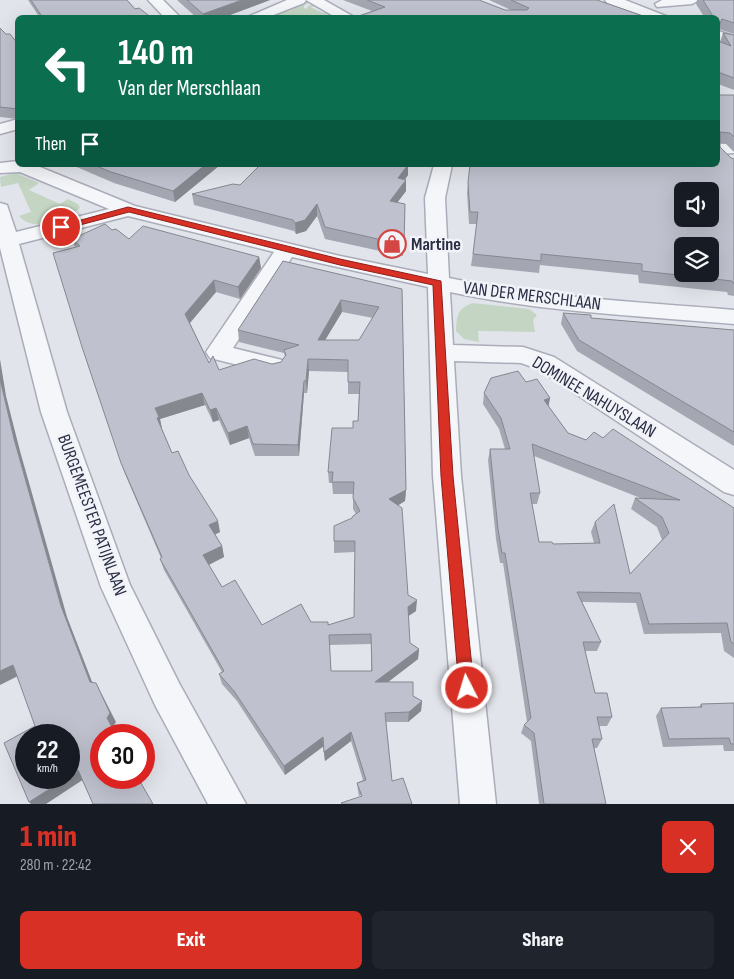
<!DOCTYPE html>
<html lang="en">
<head>
<meta charset="utf-8">
<style>
	body { margin:0; font-family:"Sofia Sans Condensed",sans-serif; background:#20242c; color:#f1f3f6; height:100vh; display:flex; flex-direction:column; font-size:19px; white-space:nowrap }
	* { box-sizing:border-box; margin:0 }
	p { font-size:16px; color:#9ea1a6 }
	.icon { flex:none; width:28px; height:28px; fill:none; stroke:currentColor; stroke-width:2; stroke-linecap:round; stroke-linejoin:round }
	.map { position:relative; height:804px; overflow:hidden }
	.sheet { display:flex; flex-direction:column; background:#171b24; flex:1 }
	.sheet>* { flex:none }
	.hud { position:absolute; left:15px; top:15px; width:705px; height:152px; border-radius:8px; box-shadow:0 5px 20px #0002; background:#0b6e4f; color:#fff; overflow:hidden }
	.buttons { position:absolute; left:674px; top:182px; display:grid; gap:10px }
	.buttons a { display:grid; place-items:center; width:45px; height:45px; border-radius:8px; background:#171b24; box-shadow:0 5px 20px #0002; font-size:25px }
	.speed { position:absolute; left:15px; top:724px; display:flex; gap:10px; font-size:25px; font-weight:700; text-align:center }
	.speed>* { display:grid; place-content:center; width:65px; height:65px; border-radius:50%; background:#171b24; box-shadow:0 5px 20px #0002; line-height:1 }
	.speed small { font-size:12px; font-weight:400 }
	.speed .limit { border:8px solid #d22; background:#fff; color:#111 }
	.pin { position:absolute; display:grid; place-items:center; width:42px; height:42px; color:#fff; margin:-21px; border:2px solid #fff; border-radius:50%; box-shadow:0 1px 5px #0007 }
	.me { position:absolute; width:55px; margin:-28px; rotate:355deg; stroke-linejoin:round; filter:drop-shadow(0 0 4px #0008) }
	.turn { display:flex; align-items:center; gap:18px; height:105px; padding:0 20px; font-size:22px }
	.turn .icon { width:65px; height:65px; stroke-width:2.5 }
	.turn b { display:block; font-size:35px; line-height:42px }
	.then { display:flex; align-items:center; height:48px; padding:0 20px; background:#0003; gap:10px; font-size:19px }
	.round { display:grid; place-items:center; flex:none; width:52px; height:52px; border-radius:8px; background:#20242c }
	.summary { display:flex; align-items:center; justify-content:space-between; height:85px; padding:0 20px }
	h1 { font-size:30px; font-weight:800; line-height:38px; color:#d93025 }
	.primary-button { display:flex; gap:10px; margin-top:auto; padding:10px 20px }
	.primary-button a { flex:1; height:58px; border-radius:8px; background:#d93025; color:#fff; font-size:20px; font-weight:800; line-height:58px; text-align:center }
	.primary-button a+a { background:#20242c; color:#f1f3f6 }
	.map>svg:first-child { display:block }
</style>
</head>
<body>
<div class="map">
<svg width="734" height="804" viewBox="0 0 734 804">
	<rect width="100%" height="100%" fill="#e2e4eb"/>
	<g fill="#c4d5c3">
		<path d="M304 1 312 2 304 5V8L307 9 308 6 314 4 318 6 310 7 323 13H338L319 15 341 14 329 18H271L281 9V12C293 12 296 7 304 1Z"/>
		<path d="M11 174H18L39 183 29 190 60 204 68 199 78 204 80 208C66 221 33 233 19 216L31 212 18 183 1 187 0 177Z"/>
		<path d="M473 303 529 309 537 315 533 320 535 332 478 331 479 342 464 339 456 331C457 316 457 308 473 303Z"/>
	</g>
	<g fill="none" stroke-linecap="round" stroke-linejoin="round">
		<defs>
			<g id="minor">
				<path d="M148 0H163L181 18H165Z"/>
				<path d="M287 0H306L304 3 266 18H245Z"/>
				<path d="M306 0H324L356 18H337Z"/>
				<path d="M605 0H625L671 18H649L607 3Z"/>
				<path d="M662 0H699L692 4 657 7 655 4Z"/>
				<path d="M718 31 734 36V45L718 40Z"/>
				<path d="M18 119V129L0 134V124Z"/>
				<path d="M734 143V153L718 154V144Z"/>
				<path d="M18 161V165H35L135 206 340 256 428 274 425 198 434 165H452L445 198 449 278C543 298 639 302 734 310V324C639 316 543 312 450 292L453 345 523 347 554 357 734 470V495L724 492 538 369 521 363 454 361 461 476 496 804H460L433 476 428 287 292 257 233 348 282 360 286 366 282 372 274 374 210 358 206 352 274 252 128 216 19 244 67 412 130 585 179 683 246 804H208L155 705 101 587 41 412 0 248V203L7 205 16 232 109 209 20 172 0 173V163Z"/>
			</g>
		</defs>
		<use href="#minor" stroke="#aaadb9" stroke-width="3"/>
		<use href="#minor" fill="#f5f6f9" fill-rule="evenodd"/>
	</g>
	<g fill="#a4a7b1" fill-rule="evenodd">
		<path d="M28 0H127L135 9 152 18H40Z"/>
		<path d="M177 0H270L222 18H197Z"/>
		<path d="M343 0H479L505 10H511L489 0H597L649 18H353L372 11Z"/>
		<path d="M697 0H734V34L719 29 718 32V18H705L696 4Z"/>
		<path d="M0 28 6 34 18 44V119L0 117Z"/>
		<path d="M723 33 734 35V90L718 84V41L720 42Z"/>
		<path d="M718 95H734V152L726 144 720 143V147L731 158 734 159V296L728 295 727 292 639 283 638 275 540 265 539 273 471 266 477 224H469L467 193 470 165Z"/>
		<path d="M72 165H220L175 202 114 183Z"/>
		<path d="M260 165H410L408 167V175L405 180H406V191L397 203 405 204 403 256 325 239 317 216 306 231 296 234 294 231 194 205 192 194 240 185Z"/>
		<path d="M112 230 129 239 259 257 261 268 240 299 216 292 190 323 209 363 219 370 272 364 281 362 285 357 284 353 239 342 238 330 283 261 402 289 406 490 405 501 398 505 408 595 416 611 408 616 410 643 419 649 418 659 388 682 422 701 421 711 408 722H386L392 781 359 796 358 791 357 783 363 780 351 741 325 761 323 746 285 775 237 701 222 684 219 674 222 672 164 570 160 559 161 558 125 474 82 347 75 248 72 239ZM342 312 373 318 359 340H325ZM309 371 348 372V394H359L358 421 353 428 328 472 329 483H332L333 494H353V509L356 514 334 541V553L355 552 354 617 328 625 311 622 262 625 222 587 209 565 224 557 222 546 215 534 220 532 189 475 172 453 162 429 160 419 205 405 213 422 219 420 230 445 249 438 255 456H299L304 393H307ZM371 644V671H331L329 645Z"/>
		<path d="M563 313 591 318 734 330V446L577 351 561 324Z"/>
		<path d="M526 382 550 398 548 406 568 433 586 440 603 438 734 508V658L724 651 721 633 644 634 636 603 582 602 601 642 597 651H585L595 693 612 717 607 726H599L602 739 597 748H594L606 804H539L531 741 521 733 524 725 527 722 503 563H500L496 539 488 460 490 449H505L499 429 483 404 484 393ZM534 456 643 499 635 498 631 509 657 527 662 540 630 574 595 522 591 532 594 543 553 544 539 542 532 504H537L540 493Z"/>
		<path d="M734 703V751H724L723 745 663 747 656 716 661 708 699 707 701 704Z"/>
	</g>
	<g fill="#868890">
		<path d="M242 0H270L222 18H204L203 14Z"/>
		<path d="M205 165H220L175 202 173 191Z"/>
		<path d="M405 165H410L408 167V175L397 189 398 178Z"/>
		<path d="M406 180V191L390 212V201Z"/>
		<path d="M317 204V216L306 231 296 234 295 223Z"/>
		<path d="M259 257 261 268 240 299 238 287Z"/>
		<path d="M214 280 216 292 188 325 185 314Z"/>
		<path d="M341 300 342 312 318 352V340Z"/>
		<path d="M0 359 6 396 20 451 67 617 96 692 90 682 61 606 14 439 0 379Z"/>
		<path d="M308 359 309 371 307 393 306 381Z"/>
		<path d="M304 381V393L299 456 298 445Z"/>
		<path d="M202 393 205 405 160 419 162 429H160L157 418 155 408Z"/>
		<path d="M550 398 548 409 544 400Z"/>
		<path d="M216 408 219 420 213 422 210 410Z"/>
		<path d="M247 426 249 438 230 445 228 433Z"/>
		<path d="M406 490 405 501 389 511V499Z"/>
		<path d="M218 521 220 532 212 536 209 525Z"/>
		<path d="M222 546 224 557 206 566 203 555Z"/>
		<path d="M417 600 416 611 407 617 408 607Z"/>
		<path d="M419 649 418 659 375 692V682Z"/>
		<path d="M13 665 20 675 0 685V671Z"/>
		<path d="M96 683 116 722 113 727 117 735H116L107 718Z"/>
		<path d="M422 701 421 711 408 722 409 712Z"/>
		<path d="M351 732V741L325 761 324 752Z"/>
		<path d="M323 737 324 746 285 775 284 766Z"/>
		<path d="M78 770 84 779 46 804H31L29 802 67 778H69V776Z"/>
	</g>
	<g fill="#bfc2ce" stroke="#868890" fill-rule="evenodd">
		<path d="M31 0H127L135 9 139 8 152 18H43Z"/>
		<path d="M187 0H242L203 14Z"/>
		<path d="M367 0H479L505 10H527L529 8 511 0H597L649 18H556L553 16 551 18H353L385 7Z"/>
		<path d="M703 0H734V23L722 19 719 26 718 24V18H714Z"/>
		<path d="M0 28 6 34H10L18 44V109L0 107Z"/>
		<path d="M723 33 734 35V78L718 72V41L731 46Z"/>
		<path d="M718 95H734V137L730 133 720 132V147L731 158 734 159V284L733 283 732 281 642 271V264L541 254V261L473 254 478 212H470L468 182 470 165H718ZM682 191H710V219H682ZM682 246H710V274H682Z"/>
		<path d="M94 165H205L173 191 111 172Z"/>
		<path d="M260 165H408L398 178 406 180 390 201 405 204 404 245 325 227 317 204 305 220 295 223 293 220 192 194 233 184 240 185Z"/>
		<path d="M105 224 112 230 116 229 129 239 143 226 259 257 238 287 214 280 185 314 209 363 213 356 219 370 254 359 272 364 281 362 286 355 284 350 299 345 238 330 283 261 402 289 406 490 389 499 402 508 408 595 417 600 408 607 410 643 419 649 375 682H413V696L422 701 409 712 385 713 392 781 403 778 412 804H342L341 803 362 796 357 783 366 780 351 732 324 752 323 737 284 766 234 691 219 674 224 671 160 559 162 557 121 463 82 347 53 253 80 246 72 239ZM341 300 379 307 359 340H318ZM308 359 348 360V382H360L358 421H353V428H332L328 472H333L332 482H354L353 498 360 511 353 516 352 518 334 526V541H355L354 617 328 625V622H311L301 604 262 625 235 580 222 587 203 555 222 546 209 525 218 521 189 475 178 451 172 453 157 418 159 417 155 408 202 393 210 410 216 408 228 433 247 426 253 444 298 445 304 381H306ZM371 634 372 671H331L329 635Z"/>
		<path d="M563 313 591 315V318L734 330V432L579 340Z"/>
		<path d="M518 371 526 382 537 379 550 398 544 400 568 433 586 440 594 432 603 438 613 429 734 508V644L731 642 727 623 649 624 640 593 577 592 601 642H583L595 693H607L612 717H597L602 739H592L606 804H544L534 733 524 725 531 718 505 553H502L498 529 490 449H510L501 418 484 393 491 378ZM532 444 680 500 635 498 662 517 669 533 630 574 614 504 595 522 600 543 553 544 552 542H539L530 493H540Z"/>
		<path d="M0 379 14 439 61 606 90 682 96 683 110 713 107 718 116 735H101V778H138L153 804H93L78 770 69 776V735H26V778H67L29 802 4 743 35 726 13 665 0 671Z"/>
		<path d="M734 703V744H731L729 738 669 739 661 708 702 707 701 704Z"/>
	</g>
	<path fill="#d93025" stroke="#8d1f18" d="M128 207 340 259 441 281 453 476 474 688 472 694 467 696 462 694 459 688 441 476 433 285 340 265 129 212 61 230 56 227Z"/>
	<defs>
		<symbol id="shop-ring" viewBox="-11 -11 22 22"><circle r="9.5" fill="#f2f3f8" stroke="#d34643" stroke-width="1.5"/><path d="M-5-2.5h2.3a2.7 3.5 0 0 1 5.4 0H5L5.5 6h-11ZM-1.5-2.5h3a1.5 2.3 0 0 0-3 0Z" fill="#d34643"/></symbol>
	</defs>
	<g fill-rule="evenodd">
		<use href="#shop-ring" x="376" y="228" width="32" height="32"/>
	</g>
	<g text-anchor="middle" dominant-baseline="central" stroke-width="5" stroke-linejoin="round" paint-order="stroke">
		<g font-size="18" font-weight="bold" fill="#292e44" stroke="#f2f3f8" text-anchor="start">
			<text x="411" y="244">Martine</text>
		</g>
		<g font-size="18" fill="#292e44" stroke="#f2f3f8">
			<text transform="translate(532 296) rotate(7)">VAN DER MERSCHLAAN</text>
			<text transform="translate(594 397) rotate(31)">DOMINEE NAHUYSLAAN</text>
			<text transform="translate(92 515) rotate(70)">BURGEMEESTER PATIJNLAAN</text>
		</g>
	</g>
</svg>
<div class="buttons">
<a><svg class="icon" aria-label="sound" viewBox="0 0 24 24"><path d="M4 9h4l5-4v14l-5-4H4zM17 9q2 3 0 6"/></svg></a>
<a><svg class="icon" aria-label="layers" viewBox="0 0 24 24"><path d="M12 4l9 5-9 5-9-5zM3 14l9 5 9-5"/></svg></a>
</div>
<div class="speed"><div>22<small>km/h</small></div><div class="limit">30</div></div>
<div class="pin" style="left:61px;top:227px;background:#d93025"><svg class="icon" aria-label="arrive" viewBox="0 0 24 24"><path d="M6 21V4h12l-3 4 3 4H6"/></svg></div>
<svg class="me" style="left:467px;top:688px" viewBox="-20 -20 40 40"><circle r="17" fill="#d93025" stroke="#fff" stroke-width="3"/><path d="M0-11L8 9 0 5-8 9z" fill="#fff"/></svg>
<div class="hud">
<div class="turn"><svg class="icon" aria-label="left" viewBox="0 0 24 24"><path d="M17 20v-9H6M10 6l-5 5 5 5"/></svg><div><b>140 m</b>Van der Merschlaan</div></div>
<div class="then">Then<svg class="icon" aria-label="arrive" viewBox="0 0 24 24"><path d="M6 21V4h12l-3 4 3 4H6"/></svg></div>
</div>
</div>
<section class="sheet">
<div class="summary"><div><h1>1 min</h1><p>280 m · 22:42</p></div><a class="round" style="background:#d93025;color:#fff"><svg class="icon" aria-label="close" viewBox="0 0 24 24"><path d="M6 6l12 12M18 6L6 18"/></svg></a></div>
<div class="primary-button"><a>Exit</a><a>Share</a></div>
</section>
</body>
</html>
